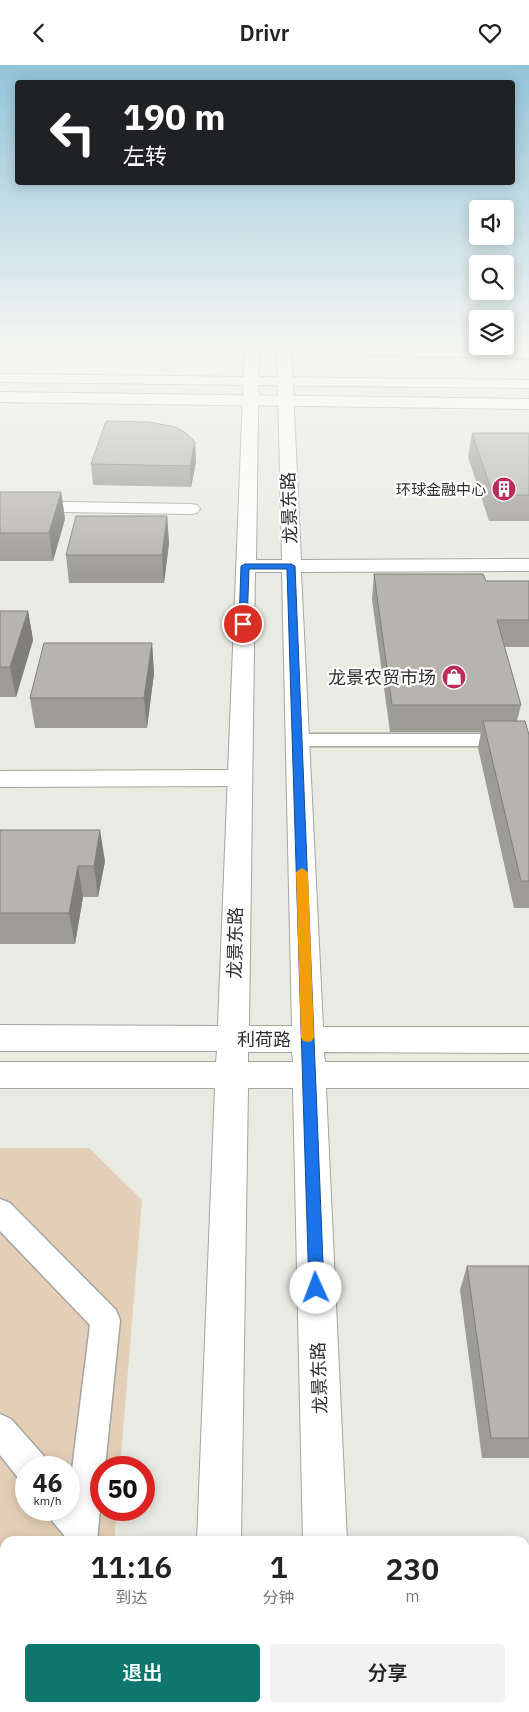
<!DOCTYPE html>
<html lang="zh">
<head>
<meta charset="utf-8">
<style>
	body { margin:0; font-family:"IBM Plex Sans","Noto Sans SC",sans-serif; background:#f2f2f2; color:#222; height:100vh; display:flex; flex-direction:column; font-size:19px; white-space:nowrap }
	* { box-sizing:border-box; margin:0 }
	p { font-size:16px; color:#767676 }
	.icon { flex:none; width:28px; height:28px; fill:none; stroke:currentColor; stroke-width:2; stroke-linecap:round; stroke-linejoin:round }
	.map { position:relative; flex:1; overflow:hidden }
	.sheet { position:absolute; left:0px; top:1471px; width:530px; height:176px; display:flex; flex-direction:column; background:#fff; border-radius:15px 15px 0 0; box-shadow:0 2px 12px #0003 }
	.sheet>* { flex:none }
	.hud { position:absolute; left:15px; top:15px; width:500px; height:105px; border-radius:5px; box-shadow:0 2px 12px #0003; background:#202124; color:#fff; overflow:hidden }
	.tools { position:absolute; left:469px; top:135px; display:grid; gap:10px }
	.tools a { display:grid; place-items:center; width:45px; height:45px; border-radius:5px; background:#fff; box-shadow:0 2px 12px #0003; font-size:25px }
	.speed { position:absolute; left:15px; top:1391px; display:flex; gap:10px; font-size:25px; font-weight:700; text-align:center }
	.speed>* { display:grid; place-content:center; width:65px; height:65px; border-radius:50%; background:#fff; box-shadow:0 2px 12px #0003; line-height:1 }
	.speed small { font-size:12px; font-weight:400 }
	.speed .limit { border:8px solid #d22; background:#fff; color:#111 }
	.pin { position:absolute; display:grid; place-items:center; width:42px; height:42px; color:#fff; margin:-21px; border:2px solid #fff; border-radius:50%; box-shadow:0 1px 5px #0007 }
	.me { position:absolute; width:55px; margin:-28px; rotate:358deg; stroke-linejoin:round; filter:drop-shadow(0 0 4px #0008) }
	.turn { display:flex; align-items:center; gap:18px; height:105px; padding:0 25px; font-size:22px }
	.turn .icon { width:65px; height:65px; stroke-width:2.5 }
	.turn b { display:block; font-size:35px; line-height:42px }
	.eta { display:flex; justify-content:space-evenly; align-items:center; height:85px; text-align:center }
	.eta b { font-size:30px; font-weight:600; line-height:35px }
	.cta { display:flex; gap:10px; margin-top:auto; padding:10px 25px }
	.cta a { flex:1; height:58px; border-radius:5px; background:#0f766e; color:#fff; font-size:20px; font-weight:600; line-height:58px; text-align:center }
	.cta a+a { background:#f2f2f2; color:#222 }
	header { display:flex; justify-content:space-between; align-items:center; height:65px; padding:0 25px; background:#fff; font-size:22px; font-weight:600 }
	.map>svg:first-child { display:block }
</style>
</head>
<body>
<header><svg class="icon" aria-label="back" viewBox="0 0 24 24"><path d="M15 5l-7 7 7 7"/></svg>Drivr<svg class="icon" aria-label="heart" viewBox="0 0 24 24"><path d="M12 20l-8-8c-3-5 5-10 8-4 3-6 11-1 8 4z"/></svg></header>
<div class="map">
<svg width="529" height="1647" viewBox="0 0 529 1647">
	<rect width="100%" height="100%" fill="#e9eae2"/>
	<path fill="#e3cfb7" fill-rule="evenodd" d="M0 1083H89L142 1135 120 1402H101V1445H117L114 1476H5V1642L101 1643 100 1647H0ZM26 1402H69V1445H26Z"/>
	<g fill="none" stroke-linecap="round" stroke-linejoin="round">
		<defs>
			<g id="lane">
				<path d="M368 285 529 287V293L364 290 363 288Z"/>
				<path d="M297 669H529V681H297L291 679 288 675 291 671Z"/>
				<path d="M0 1134 10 1138 116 1245 120 1255 105 1402H101V1435L97 1476H63L64 1470 53 1457 48 1445H69V1429L90 1260 0 1166Z"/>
				<path d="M0 1349 11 1354 43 1390 47 1402H26V1416L19 1414 0 1390Z"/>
				<path d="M41 1642H79L78 1647H40Z"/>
			</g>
			<g id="street">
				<path d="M0 436 191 439 197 440 200 444 197 448 191 449 0 446Z"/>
				<path d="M239 705 248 707 251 713 248 719 239 721 0 722V706Z"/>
			</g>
			<g id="secondary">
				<path d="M245 280H259L256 495H282L277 280H291L301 495 529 494V506L301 507 323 962H529V988L324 987 325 997H529V1023H326L347 1476H303L293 1023H248L241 1476H197L215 1023H0V997H216L217 986H0V960L218 961ZM255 507H282L292 961H249ZM248 987H292L293 997H248Z"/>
				<rect x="191" y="1642" width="48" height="5"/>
				<rect x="307" y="1642" width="48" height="5"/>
			</g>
			<g id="primary">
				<path d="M0 309 529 315V323L0 317Z"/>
				<path d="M0 327 529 334V344L0 337Z"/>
			</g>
		</defs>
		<use href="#lane" stroke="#a5a69f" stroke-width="3"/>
		<use href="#street" stroke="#a5a69f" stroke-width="2"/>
		<use href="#secondary" stroke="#a5a69f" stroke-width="2"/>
		<use href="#primary" stroke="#a5a69f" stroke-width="2"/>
		<use href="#lane" fill="#fff" fill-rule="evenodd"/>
		<use href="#street" fill="#fff" fill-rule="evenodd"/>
		<use href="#secondary" fill="#fff" fill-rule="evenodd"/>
		<use href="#primary" fill="#fff" fill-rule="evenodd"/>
	</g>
	<g fill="#9d9b95">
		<path d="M472 368H529V456H489L468 392Z"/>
		<path d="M195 377 196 397 191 422 93 420 91 399Z"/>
		<path d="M0 427H61L65 454 53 496H0Z"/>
		<path d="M167 451 169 478 164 518H69L66 490Z"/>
		<path d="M374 509 486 516H529V582H504L521 640 517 656 529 670V843H514L478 683 481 667H390L372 534Z"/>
		<path d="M0 546H28L33 575 16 632H0Z"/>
		<path d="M152 578 154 608 147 663H35L30 633Z"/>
		<path d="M0 765 105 796 98 832H83L75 879H0Z"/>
		<path d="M467 1201H529V1393H482L460 1225Z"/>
	</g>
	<g fill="#7f7e79">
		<path d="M195 377 196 397 191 422 190 401Z"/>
		<path d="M61 427 65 454 53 496 49 468Z"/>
		<path d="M167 451 169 478 164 518 162 490Z"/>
		<path d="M28 546 33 575 16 632 10 602Z"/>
		<path d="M152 578 154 608 147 663 144 633Z"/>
		<path d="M100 765 105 796 98 832 94 801Z"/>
		<path d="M78 801 83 832 75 879 69 848Z"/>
	</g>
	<g fill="#b6b4ad" stroke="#7f7e79">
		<path d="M106 356 149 357 176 362 186 368 195 377 190 401 91 399Z"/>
		<path d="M472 368H529V430H493Z"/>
		<path d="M0 427H61L49 468H0Z"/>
		<path d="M76 451H167L162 490H66Z"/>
		<path d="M374 509H483L486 516H529V555H497L521 640H392Z"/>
		<path d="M0 546H28L10 602H0Z"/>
		<path d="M44 578H152L144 633H30Z"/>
		<path d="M483 656H525L529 670V816H521Z"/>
		<path d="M0 765H100L94 801H78L69 848H0Z"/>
		<path d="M467 1201H529V1373H491Z"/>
	</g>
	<linearGradient id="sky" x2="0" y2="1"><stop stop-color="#92c3d8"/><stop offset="0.55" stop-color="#f5f6f2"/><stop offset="1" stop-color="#f5f6f2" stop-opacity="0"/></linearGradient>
	<rect width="529" height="511" fill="url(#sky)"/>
	<path fill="#1a73e8" stroke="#114b97" d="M245 499H291L295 501 324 1223 322 1229 316 1231 311 1229 309 1223 287 504H249L247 559 243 562 239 559 241 501Z"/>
	<path fill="#f59e0b" d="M302 803 308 807 314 972 312 976 308 977 303 976 301 972 296 807Z"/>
	<defs>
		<symbol id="building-disc" viewBox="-11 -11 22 22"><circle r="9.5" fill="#ba2c5a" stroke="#fff"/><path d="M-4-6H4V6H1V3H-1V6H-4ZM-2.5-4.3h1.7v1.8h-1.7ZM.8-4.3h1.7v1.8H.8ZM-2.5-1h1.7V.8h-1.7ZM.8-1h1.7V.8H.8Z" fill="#fff"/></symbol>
		<symbol id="shop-disc" viewBox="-11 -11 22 22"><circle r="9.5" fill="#ba2c5a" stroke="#fff"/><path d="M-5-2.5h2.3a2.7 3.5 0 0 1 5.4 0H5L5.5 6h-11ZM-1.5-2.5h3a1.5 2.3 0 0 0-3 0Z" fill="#fff"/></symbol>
	</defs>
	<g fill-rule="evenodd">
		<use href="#building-disc" x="490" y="410" width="28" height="28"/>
		<use href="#shop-disc" x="440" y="598" width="28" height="28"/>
	</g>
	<g text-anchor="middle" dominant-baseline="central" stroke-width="4.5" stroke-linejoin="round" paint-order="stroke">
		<g font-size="15" fill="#2f302d" stroke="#fff" text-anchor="end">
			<text x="486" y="424">环球金融中心</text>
		</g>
		<g font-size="18" fill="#2f302d" stroke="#fff">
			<text transform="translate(289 443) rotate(-92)">龙景东路</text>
			<text transform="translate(235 878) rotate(-89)">龙景东路</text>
			<text x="264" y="974">利荷路</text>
			<text transform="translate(319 1313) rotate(-92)">龙景东路</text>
		</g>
		<g font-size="18" fill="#2f302d" stroke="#fff" text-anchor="end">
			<text x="436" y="612">龙景农贸市场</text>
		</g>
	</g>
</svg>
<div class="tools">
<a><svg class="icon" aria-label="sound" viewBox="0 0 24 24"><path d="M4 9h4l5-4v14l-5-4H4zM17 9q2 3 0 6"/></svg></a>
<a><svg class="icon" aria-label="search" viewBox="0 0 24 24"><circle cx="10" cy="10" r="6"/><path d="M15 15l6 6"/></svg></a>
<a><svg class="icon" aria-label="layers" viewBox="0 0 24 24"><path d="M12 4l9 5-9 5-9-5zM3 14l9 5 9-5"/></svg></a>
</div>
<div class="speed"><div>46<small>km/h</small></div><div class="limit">50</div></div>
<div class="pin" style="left:243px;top:559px;background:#d93025"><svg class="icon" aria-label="arrive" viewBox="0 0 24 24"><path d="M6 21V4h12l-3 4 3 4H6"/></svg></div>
<svg class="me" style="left:316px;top:1223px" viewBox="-20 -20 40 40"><circle r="19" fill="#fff"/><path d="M0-13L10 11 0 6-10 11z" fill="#1a73e8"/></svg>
<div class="hud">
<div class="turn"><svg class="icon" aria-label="left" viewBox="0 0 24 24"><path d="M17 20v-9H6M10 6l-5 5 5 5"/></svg><div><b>190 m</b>左转</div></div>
</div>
<section class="sheet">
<div class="eta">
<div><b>11:16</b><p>到达</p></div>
<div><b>1</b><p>分钟</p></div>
<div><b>230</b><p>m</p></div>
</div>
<div class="cta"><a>退出</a><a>分享</a></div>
</section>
</div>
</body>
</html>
